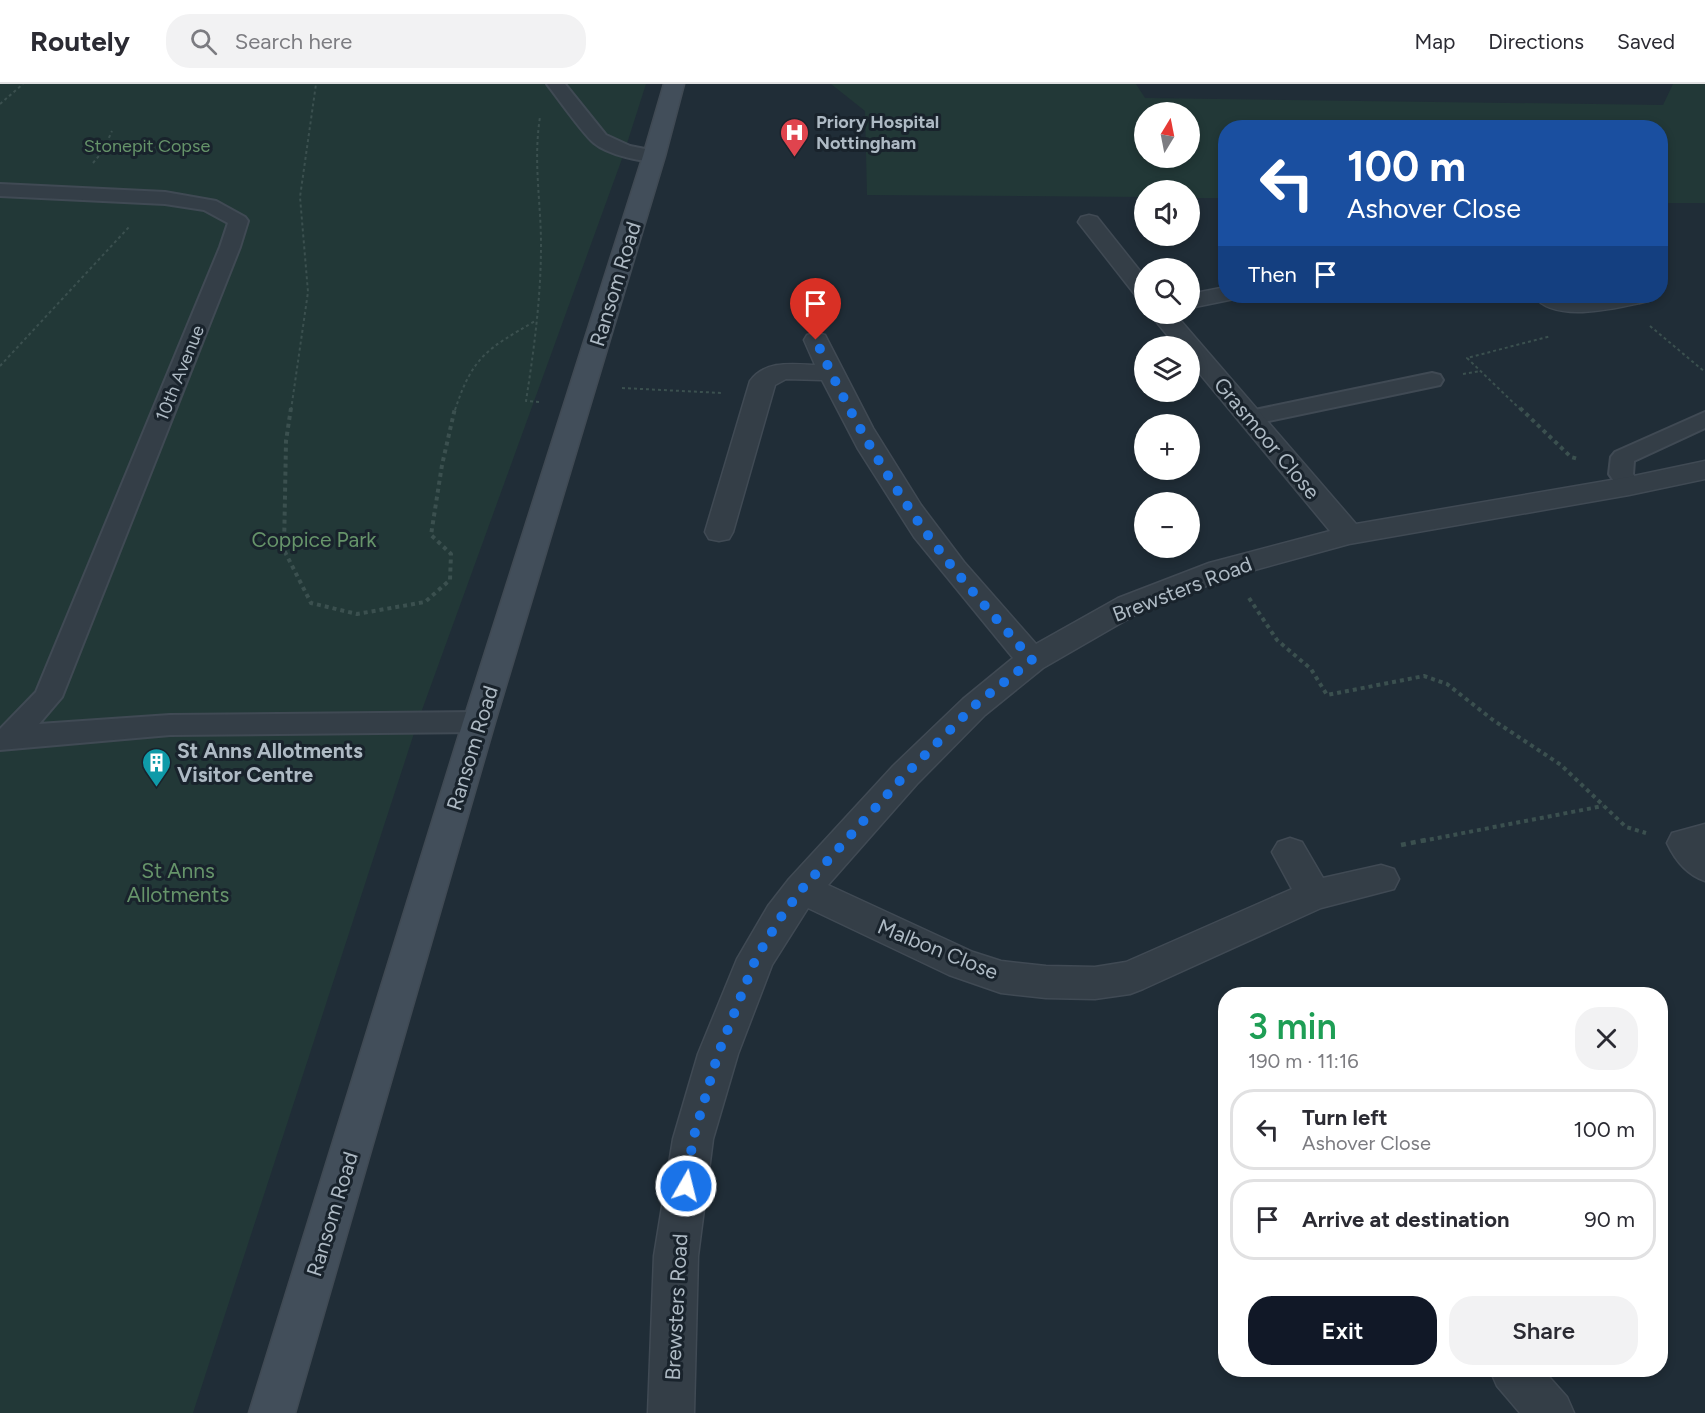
<!DOCTYPE html>
<html lang="en">
<head>
<meta charset="utf-8">
<style>
	body { margin:0; font-family:Figtree,sans-serif; background:#f2f2f3; color:#2b2b33; height:100vh; display:flex; flex-direction:column; font-size:22px; white-space:nowrap }
	* { box-sizing:border-box; margin:0 }
	p { font-size:20px; color:#7c7c81 }
	.icon { flex:none; width:33px; height:33px; fill:none; stroke:currentColor; stroke-width:2; stroke-linecap:round; stroke-linejoin:round }
	.map { position:relative; flex:1; overflow:hidden }
	.side { position:absolute; left:1218px; top:903px; width:450px; height:390px; display:flex; flex-direction:column; background:#fff; border-radius:24px; box-shadow:0 3px 9px #0003 }
	.side>* { flex:none }
	.hud { position:absolute; left:1218px; top:36px; width:450px; height:183px; border-radius:24px; box-shadow:0 3px 9px #0003; background:#1a4fa0; color:#fff; overflow:hidden }
	.needle { width:39px; rotate:10deg }
	.tools { position:absolute; left:1134px; top:18px; display:grid; gap:12px }
	.tools a { display:grid; place-items:center; width:66px; height:66px; border-radius:50%; background:#fff; box-shadow:0 3px 9px #0003; font-size:30px }
	.pin { position:absolute; display:grid; place-items:center; width:51px; height:51px; color:#fff; margin:-62px -26px; border-radius:50% 50% 50% 0; rotate:-45deg; box-shadow:0 0 6px #0007 }
	.pin .icon { rotate:45deg }
	.me { position:absolute; width:66px; margin:-33px; rotate:8deg; stroke-linejoin:round; filter:drop-shadow(0 0 4px #0008) }
	.turn { display:flex; align-items:center; gap:21px; height:126px; padding:0 30px; font-size:27px }
	.turn .icon { width:78px; height:78px; stroke-width:2.5 }
	.turn b { display:block; font-size:42px; line-height:51px }
	.then { display:flex; align-items:center; height:57px; padding:0 30px; background:#0003; gap:12px; font-size:22px }
	.round { display:grid; place-items:center; flex:none; width:63px; height:63px; border-radius:24px; background:#f2f2f3 }
	.head { display:flex; align-items:center; justify-content:space-between; height:102px; padding:0 30px }
	h1 { font-size:36px; font-weight:600; line-height:45px; color:#1e9e55 }
	.button { display:flex; gap:12px; margin-top:auto; padding:12px 30px }
	.button a { flex:1; height:69px; border-radius:24px; background:#111827; color:#fff; font-size:24px; font-weight:600; line-height:69px; text-align:center }
	.button a+a { background:#f2f2f3; color:#2b2b33 }
	ul { padding:0; list-style:none }
	li { display:flex; align-items:center; gap:18px; height:81px; margin:0 12px 9px; padding:0 18px; border:3px solid #e1e1e2; border-radius:24px }
	li div { flex:1 }
	li b { display:block; font-size:22px }
	li em { font-style:normal }
	header { display:flex; align-items:center; gap:36px; box-sizing:border-box; height:84px; padding:0 30px; background:#fff; border-bottom:2px solid #e1e1e2 }
	header strong { font-size:28px }
	nav { display:flex; gap:33px; margin-inline-start:auto; font-size:21px }
	.search { width:420px; height:54px; background:#f2f2f3; display:flex; align-items:center; gap:15px; box-sizing:border-box; padding:0 21px; border-radius:24px; color:#7c7c81; font-size:22px }
	.map>svg:first-child { display:block }
</style>
</head>
<body>
<header>
<strong>Routely</strong>
<div class="search"><svg class="icon" aria-label="search" viewBox="0 0 24 24"><circle cx="10" cy="10" r="6"/><path d="M15 15l6 6"/></svg>Search here</div>
<nav><a>Map</a><a>Directions</a><a>Saved</a></nav>
</header>
<div class="map">
<svg width="1705" height="1329" viewBox="0 0 1705 1329">
	<rect width="100%" height="100%" fill="#202d37"/>
	<g fill="#223837" fill-rule="evenodd">
		<path d="M0 0H646L623 72 418 637 193 1329H0Z"/>
		<path d="M831 0H1136L1145 14 1663 21 1673 0H1705V119H1661L1660 44H1226L1225 114H1190V106H1144V113L867 111 865 27ZM1190 28V74H1144V28Z"/>
	</g>
	<g fill="none" stroke-linecap="round" stroke-linejoin="round">
		<defs>
			<g id="lane">
				<path d="M547 0H565L606 51 630 62 660 68 663 72 660 76C644 80 607 70 594 59 583 50 557 13 547 0Z"/>
				<path d="M0 100 165 108 216 117 245 133 248 137 240 163 62 613 39 640 170 631 479 628 489 631 493 638 489 645 479 648 170 651 0 666V645L36 608 220 163 228 139 204 126 165 120 0 112Z"/>
				<path d="M1432 289 1440 291 1443 296 1440 301 1250 341 1242 339 1239 334 1242 329 1250 327Z"/>
				<path d="M1705 328V344L1634 377 1633 390 1641 402 1637 407 1629 410 1621 407 1609 390 1611 373 1615 368Z"/>
			</g>
			<g id="street">
				<path d="M1089 131 1097 133 1144 192V214L1136 212 1078 138 1081 133Z"/>
				<path d="M1226 203V212H1237L1234 215 1190 224V210Z"/>
				<path d="M1534 212 1580 214 1652 212 1648 217 1640 219C1613 225 1553 239 1534 212Z"/>
				<path d="M1150 230H1175L1356 440 1629 393 1705 377V395L1629 411 1349 460 1229 493 1140 528 1043 584 985 631 917 700 828 801 973 868 1001 877 1046 882 1095 883 1126 878 1292 805 1272 768 1278 758 1290 754 1302 758 1323 794 1381 781 1394 785 1399 795 1394 805 1321 824 1143 905 1130 910 1095 915 1046 914 1001 909 949 891 808 824 772 881 738 970 713 1055 698 1172 694 1329H648L654 1172 673 1055 698 970 737 875 768 822 789 795 893 682 963 615 1013 574 914 453 858 365 822 296 786 295 775 301 733 448 729 455 719 457 709 455 705 448 750 297C765 276 792 280 815 281L804 256 807 251 816 249 825 251 873 344 921 421 964 478 1036 560 1118 514 1209 479 1330 447 1190 278V262H1176Z"/>
				<path d="M1705 740V797C1687 791 1675 776 1667 759L1672 749Z"/>
				<path d="M1490 1286H1543L1567 1313 1574 1329H1520L1497 1302Z"/>
			</g>
			<path id="secondary" d="M664 0H684L665 72 495 638 295 1329H249L463 638 643 72Z"/>
		</defs>
		<use href="#lane" stroke="#404a54" stroke-width="4"/>
		<use href="#street" stroke="#404a54" stroke-width="3"/>
		<use href="#secondary" stroke="#404a54" stroke-width="3"/>
		<g stroke="#3b504f" stroke-width="2" stroke-dasharray="3 3" stroke-linecap="butt">
			<path d="M0 20 23 0"/>
			<path d="M93 79 103 67 112 47"/>
			<path d="M1650 242 1705 288"/>
			<path d="M0 282 129 143"/>
			<path d="M1463 290 1481 287"/>
			<path d="M622 304 722 309"/>
			<path d="M539 318 526 317C534 266 541 213 541 161 541 117 533 78 540 33"/>
			<path d="M291 326 308 208 300 113 316 0"/>
			<path d="M455 326C473 271 488 265 535 237"/>
			<path d="M1521 326 1467 274 1551 252"/>
		</g>
		<g stroke="#3b504f" stroke-width="4" stroke-dasharray="4 4" stroke-linecap="butt">
			<path d="M291 324 286 357 284 466 311 519 357 530 425 518 450 496 451 470 431 451 442 381 455 324"/>
			<path d="M1520 324 1571 373 1578 375"/>
			<path d="M1249 514 1277 556 1311 585 1327 611 1424 592 1447 600 1493 636 1561 681 1626 743 1646 749"/>
			<path d="M1422 757 1603 722"/>
		</g>
		<path stroke="#3b504f" stroke-width="4.5" stroke-dasharray="5 5" stroke-linecap="butt" d="M1401 761 1430 755"/>
		<use href="#lane" fill="#343e47" fill-rule="evenodd"/>
		<use href="#street" fill="#343e47" fill-rule="evenodd"/>
		<use href="#secondary" fill="#424e5a" fill-rule="evenodd"/>
	</g>
	<g fill="none" stroke-linecap="round" stroke-linejoin="round">
		<path stroke="#1a73e8" stroke-width="10" stroke-dasharray="0 18" d="M686 1102 693 1055 718 970 756 874 781 833 802 805 905 691 974 622 1032 576C991 528 946 480 911 427 875 374 842 315 816 256"/>
	</g>
	<defs>
		<symbol id="hospital-pin" viewBox="-11 -11 22 30"><path d="M0 17L-7.5 6A9.5 9.5 0 1 1 7.5 6Z" fill="#e0444e" stroke="#19232c"/><path d="M-5-5h3v3.5h4V-5h3V5h-3V1.5h-4V5h-3Z" fill="#fff"/></symbol>
		<symbol id="building-pin" viewBox="-11 -11 22 30"><path d="M0 17L-7.5 6A9.5 9.5 0 1 1 7.5 6Z" fill="#0f9aa8" stroke="#19232c"/><path d="M-4-6H4V6H1V3H-1V6H-4ZM-2.5-4.3h1.7v1.8h-1.7ZM.8-4.3h1.7v1.8H.8ZM-2.5-1h1.7V.8h-1.7ZM.8-1h1.7V.8H.8Z" fill="#fff"/></symbol>
	</defs>
	<g fill-rule="evenodd">
		<use href="#hospital-pin" x="778" y="32" width="33" height="45"/>
		<use href="#building-pin" x="140" y="662" width="33" height="45"/>
	</g>
	<g text-anchor="middle" dominant-baseline="central" stroke-width="6" stroke-linejoin="round" paint-order="stroke">
		<g font-size="18" font-weight="bold" fill="#aebac4" stroke="#19232c" text-anchor="start">
			<text x="816" y="38">Priory Hospital<tspan x="816" dy="21">Nottingham</tspan></text>
		</g>
		<g font-size="18" fill="#66946a" stroke="#19232c">
			<text x="147" y="62">Stonepit Copse</text>
		</g>
		<g font-size="18" fill="#aebac4" stroke="#19232c">
			<text transform="translate(180 289) rotate(-68)">10th Avenue</text>
		</g>
		<g font-size="21" fill="#aebac4" stroke="#19232c">
			<text transform="translate(615 200) rotate(-73)">Ransom Road</text>
			<text transform="translate(1267 354) rotate(50)">Grasmoor Close</text>
			<text transform="translate(1182 505) rotate(-21)">Brewsters Road</text>
			<text transform="translate(472 664) rotate(-73)">Ransom Road</text>
			<text transform="translate(938 865) rotate(22)">Malbon Close</text>
			<text transform="translate(332 1130) rotate(-73)">Ransom Road</text>
			<text transform="translate(676 1223) rotate(-87)">Brewsters Road</text>
		</g>
		<g font-size="21" fill="#66946a" stroke="#19232c">
			<text x="314" y="455">Coppice Park</text>
			<text x="178" y="786">St Anns<tspan x="178" dy="24">Allotments</tspan></text>
		</g>
		<g font-size="21" font-weight="bold" fill="#aebac4" stroke="#19232c" text-anchor="start">
			<text x="177" y="666">St Anns Allotments<tspan x="177" dy="24">Visitor Centre</tspan></text>
		</g>
	</g>
</svg>
<div class="tools">
<a><svg class="needle" viewBox="-14 -14 28 28"><path d="M0-13l5 13h-10z" fill="#e53935"/><path d="M0 13l5-13h-10z" fill="#7c7c81"/></svg></a>
<a><svg class="icon" aria-label="sound" viewBox="0 0 24 24"><path d="M4 9h4l5-4v14l-5-4H4zM17 9q2 3 0 6"/></svg></a>
<a><svg class="icon" aria-label="search" viewBox="0 0 24 24"><circle cx="10" cy="10" r="6"/><path d="M15 15l6 6"/></svg></a>
<a><svg class="icon" aria-label="layers" viewBox="0 0 24 24"><path d="M12 4l9 5-9 5-9-5zM3 14l9 5 9-5"/></svg></a>
<a>+</a>
<a>−</a>
</div>
<div class="pin" style="left:816px;top:256px;background:#d93025"><svg class="icon" aria-label="arrive" viewBox="0 0 24 24"><path d="M6 21V4h12l-3 4 3 4H6"/></svg></div>
<svg class="me" style="left:686px;top:1102px" viewBox="-20 -20 40 40"><circle r="17" fill="#1a73e8" stroke="#fff" stroke-width="3"/><path d="M0-11L8 9 0 5-8 9z" fill="#fff"/></svg>
<div class="hud">
<div class="turn"><svg class="icon" aria-label="left" viewBox="0 0 24 24"><path d="M17 20v-9H6M10 6l-5 5 5 5"/></svg><div><b>100 m</b>Ashover Close</div></div>
<div class="then">Then<svg class="icon" aria-label="arrive" viewBox="0 0 24 24"><path d="M6 21V4h12l-3 4 3 4H6"/></svg></div>
</div>
<section class="side">
<div class="head"><div><h1>3 min</h1><p>190 m · 11:16</p></div><a class="round"><svg class="icon" aria-label="close" viewBox="0 0 24 24"><path d="M6 6l12 12M18 6L6 18"/></svg></a></div>
<ul>
<li><svg class="icon" aria-label="left" viewBox="0 0 24 24"><path d="M17 20v-9H6M10 6l-5 5 5 5"/></svg><div><b>Turn left</b><p>Ashover Close</p></div><em>100 m</em></li>
<li><svg class="icon" aria-label="arrive" viewBox="0 0 24 24"><path d="M6 21V4h12l-3 4 3 4H6"/></svg><div><b>Arrive at destination</b></div><em>90 m</em></li>
</ul>
<div class="button"><a>Exit</a><a>Share</a></div>
</section>
</div>
</body>
</html>
